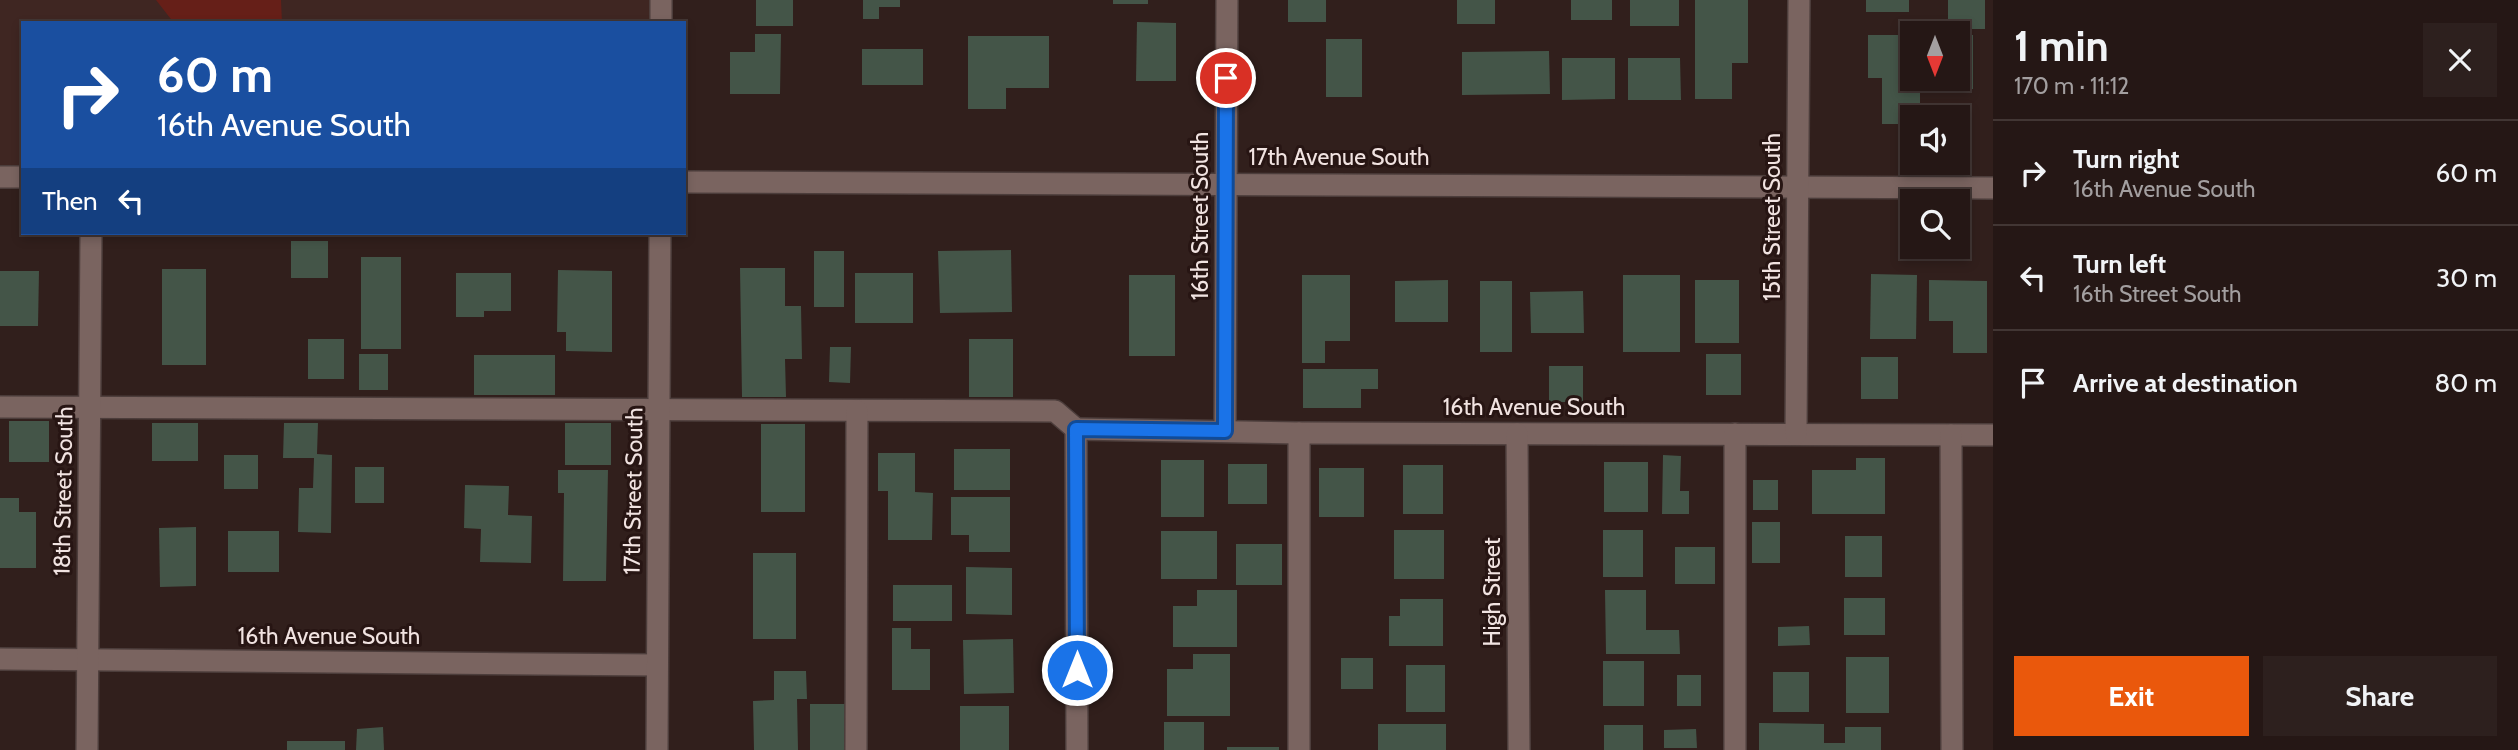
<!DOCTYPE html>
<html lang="en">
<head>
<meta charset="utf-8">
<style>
	body { margin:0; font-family:Cabin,sans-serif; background:#2d201e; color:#f1f3f6; height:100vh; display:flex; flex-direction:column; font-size:26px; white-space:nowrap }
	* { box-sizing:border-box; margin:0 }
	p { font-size:23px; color:#a39fa0 }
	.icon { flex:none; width:38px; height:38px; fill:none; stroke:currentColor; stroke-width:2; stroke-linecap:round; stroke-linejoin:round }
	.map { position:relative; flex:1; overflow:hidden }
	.details { display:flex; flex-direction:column; background:#251715; width:525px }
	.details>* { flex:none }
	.top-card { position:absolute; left:21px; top:21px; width:665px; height:214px; border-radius:0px; box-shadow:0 4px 10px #0003,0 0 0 2px #423634; background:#1a4fa0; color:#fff; overflow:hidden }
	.needle { width:46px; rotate:180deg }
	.controls { position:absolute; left:1900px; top:21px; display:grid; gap:14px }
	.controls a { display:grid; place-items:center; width:70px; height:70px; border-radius:0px; background:#251715; box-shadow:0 4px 10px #0003,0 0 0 2px #423634; font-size:35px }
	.pin { position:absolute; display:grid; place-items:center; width:60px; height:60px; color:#fff; margin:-30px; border:4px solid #fff; border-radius:50%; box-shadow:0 2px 7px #0007 }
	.me { position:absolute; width:77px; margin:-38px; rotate:0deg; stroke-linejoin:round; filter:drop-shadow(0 0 5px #0008) }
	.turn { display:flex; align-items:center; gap:24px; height:147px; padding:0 21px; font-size:32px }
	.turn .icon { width:91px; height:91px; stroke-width:2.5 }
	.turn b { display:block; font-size:49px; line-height:60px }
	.then { display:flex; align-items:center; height:66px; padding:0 21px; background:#0003; gap:14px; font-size:26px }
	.round { display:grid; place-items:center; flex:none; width:74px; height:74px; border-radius:0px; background:#2d201e }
	.summary { display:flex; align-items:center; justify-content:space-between; height:119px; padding:0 21px }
	h1 { font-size:42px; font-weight:700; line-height:52px }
	.action { display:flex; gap:14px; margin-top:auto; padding:14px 21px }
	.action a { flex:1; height:80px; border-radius:0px; background:#ea580c; color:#fff; font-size:28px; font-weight:700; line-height:80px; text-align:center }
	.action a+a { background:#2d201e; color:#f1f3f6 }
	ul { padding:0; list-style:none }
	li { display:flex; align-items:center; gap:21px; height:105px; padding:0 21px; border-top:2px solid #423634 }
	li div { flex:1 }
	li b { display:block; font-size:26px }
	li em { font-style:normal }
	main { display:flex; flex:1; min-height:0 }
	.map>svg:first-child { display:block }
</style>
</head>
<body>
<main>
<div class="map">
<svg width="1993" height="750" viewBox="0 0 1993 750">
	<rect width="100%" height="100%" fill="#311f1c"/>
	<path fill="#3f2622" d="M0 0H661L660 23H23V177H0Z"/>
	<path fill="#661f18" d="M156 0H281L282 23H174Z"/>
	<g fill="#445548">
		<rect x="756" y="0" width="37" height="26"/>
		<path d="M863 0H900V7H879V19H863Z"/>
		<rect x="1113" y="0" width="35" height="4"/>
		<rect x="1288" y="0" width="38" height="22"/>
		<rect x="1457" y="0" width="38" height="24"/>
		<rect x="1571" y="0" width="41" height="20"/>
		<rect x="1630" y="0" width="49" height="26"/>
		<path d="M1695 0H1748V63H1732V99H1695Z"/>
		<rect x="1866" y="0" width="43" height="12"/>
		<rect x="1948" y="0" width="37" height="29"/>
		<path d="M1137 22 1176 23V81H1136Z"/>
		<path d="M755 34H781L780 94H730V52H755Z"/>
		<path d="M1868 35H1913V79H1920V117H1913V124H1882V78H1868Z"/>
		<path d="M1958 35H1973V89H1932V79H1958Z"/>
		<path d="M968 36H1049V88H1006V109H968Z"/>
		<rect x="1326" y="39" width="36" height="58"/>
		<rect x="862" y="49" width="61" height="36"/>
		<path d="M1549 51 1550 94 1462 95V52Z"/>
		<path d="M1562 58H1615V99L1562 100Z"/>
		<path d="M1628 58H1680L1681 100H1628Z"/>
		<rect x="291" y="241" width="37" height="37"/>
		<path d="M1011 250 1012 312 940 313 938 251Z"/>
		<rect x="814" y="251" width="30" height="56"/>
		<rect x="361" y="257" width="40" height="92"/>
		<path d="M740 268H785V306H801L802 359H785L786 397H742Z"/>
		<rect x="162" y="269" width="44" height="96"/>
		<path d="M558 270 612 271V352L566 351V332H557Z"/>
		<path d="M0 271H39L38 326H0Z"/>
		<path d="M456 273H511V311H484V317H456Z"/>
		<rect x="855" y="273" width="58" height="50"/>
		<path d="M1871 274 1917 275 1916 339H1870Z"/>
		<rect x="1129" y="275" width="46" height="81"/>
		<path d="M1302 275H1350V341H1325V363H1302Z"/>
		<rect x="1623" y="275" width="57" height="77"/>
		<path d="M1448 280V322H1395V281Z"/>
		<rect x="1695" y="280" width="44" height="63"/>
		<path d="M1929 280 1987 281V353H1953V321H1929Z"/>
		<rect x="1480" y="281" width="32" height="71"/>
		<path d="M1583 291 1584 333H1531L1530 292Z"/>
		<rect x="308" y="339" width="36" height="40"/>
		<rect x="969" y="339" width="44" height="58"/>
		<path d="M830 347H851L850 383 829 382Z"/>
		<rect x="359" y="354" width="29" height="36"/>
		<rect x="1706" y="354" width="35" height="41"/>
		<rect x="474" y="355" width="81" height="40"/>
		<rect x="1861" y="357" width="37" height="42"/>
		<rect x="1549" y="366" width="34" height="36"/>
		<path d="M1303 369H1378V389H1361V408H1303Z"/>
		<rect x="9" y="421" width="40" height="41"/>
		<rect x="152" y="423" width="46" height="38"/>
		<path d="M284 423H318L317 454 332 455 331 533 298 532 299 488H313L314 458H283Z"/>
		<rect x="565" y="423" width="46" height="42"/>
		<rect x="761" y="424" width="44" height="88"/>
		<rect x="954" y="449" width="56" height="41"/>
		<path d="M878 453H915V492L933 493 932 540H888V491H878Z"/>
		<rect x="224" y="455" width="34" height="34"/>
		<path d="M1663 455 1681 456 1680 491H1689V514H1662Z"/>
		<path d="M1856 458H1885V514H1812V470H1856Z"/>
		<rect x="1161" y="460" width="43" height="57"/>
		<rect x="1604" y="462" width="44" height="50"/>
		<rect x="1228" y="464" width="39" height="40"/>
		<rect x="1403" y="465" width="40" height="49"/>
		<rect x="355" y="467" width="29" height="36"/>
		<rect x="1319" y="468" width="45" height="49"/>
		<path d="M558 470H608L606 581H563L564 493H558Z"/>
		<rect x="1753" y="480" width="25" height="30"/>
		<path d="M465 485 509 486 508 515 532 516 531 563 480 562 481 529 464 528Z"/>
		<path d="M951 497H1010V552H969V535H951Z"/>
		<path d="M0 498H19V512H36V568H0Z"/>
		<rect x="1752" y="522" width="28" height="41"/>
		<path d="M196 527V586L160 587 159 528Z"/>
		<rect x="1394" y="530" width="50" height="49"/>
		<rect x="1603" y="530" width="40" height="47"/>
		<rect x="228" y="531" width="51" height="41"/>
		<rect x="1161" y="531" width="56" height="48"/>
		<rect x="1845" y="536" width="37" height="41"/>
		<rect x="1236" y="544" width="46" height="41"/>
		<rect x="1675" y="547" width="40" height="37"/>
		<rect x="753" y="553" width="43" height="86"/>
		<path d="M966 567 1012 568V615L966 614Z"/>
		<rect x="893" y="585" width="59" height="36"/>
		<path d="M1197 590H1237V647H1173V606H1197Z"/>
		<path d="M1605 590H1646V630H1679L1680 654H1606Z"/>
		<rect x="1844" y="598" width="41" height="37"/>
		<path d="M1400 599H1443V646H1389V616H1400Z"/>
		<path d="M1809 626 1810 645 1778 646V627Z"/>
		<path d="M892 628H911V649H930V690H892Z"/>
		<path d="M1013 639 1014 693 964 694 963 640Z"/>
		<path d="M1193 654H1230V716H1167V669H1193Z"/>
		<rect x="1846" y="657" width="43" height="56"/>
		<rect x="1341" y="658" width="32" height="31"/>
		<rect x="1603" y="661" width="41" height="45"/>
		<rect x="1406" y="665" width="39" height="47"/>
		<path d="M774 671H806L807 699H797L798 750H754L753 701 774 700Z"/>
		<rect x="1773" y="672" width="36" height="40"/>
		<rect x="1677" y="675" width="24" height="31"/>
		<path d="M810 704H851L850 750H810Z"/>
		<rect x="960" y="706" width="49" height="44"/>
		<rect x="1164" y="722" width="40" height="28"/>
		<path d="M1759 723 1824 724V743H1845V727H1881V750H1759Z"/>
		<rect x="1378" y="724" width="68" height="26"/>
		<rect x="1604" y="725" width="39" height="25"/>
		<path d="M383 727 384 750H356L357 729Z"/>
		<path d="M1696 729 1697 748H1664V730Z"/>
		<rect x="287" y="741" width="58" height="9"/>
		<rect x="1227" y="747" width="52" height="3"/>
	</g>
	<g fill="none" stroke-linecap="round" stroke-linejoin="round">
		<defs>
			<g id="minor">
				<path d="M661 23V0"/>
				<path d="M0 177H23"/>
				<path d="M684 182 1993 188"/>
				<path d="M0 407 1055 411 1076 429"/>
				<path d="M1076 429 1299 433 1993 435"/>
				<path d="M1076 429 1077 750"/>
				<path d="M1225 431 1227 0"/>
				<path d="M1299 433V750"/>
				<path d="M1517 434 1519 750"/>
				<path d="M1796 434 1799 0"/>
				<path d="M1951 435 1952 750"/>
				<path d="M0 659 657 665"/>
				<path d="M87 750 91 233"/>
				<path d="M657 750 660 233"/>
				<path d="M856 750 857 411"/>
				<path d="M1735 750V434"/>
			</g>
		</defs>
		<use href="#minor" stroke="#4c3d3b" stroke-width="24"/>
		<use href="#minor" stroke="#7a6460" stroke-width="21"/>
	</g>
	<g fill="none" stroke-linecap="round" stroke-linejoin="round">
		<defs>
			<path id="route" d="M1077 670 1076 429 1225 431 1226 78"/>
		</defs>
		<use href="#route" stroke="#114b97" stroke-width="18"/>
		<use href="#route" stroke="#1a73e8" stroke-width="12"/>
	</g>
	<g text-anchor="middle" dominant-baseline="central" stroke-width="6" stroke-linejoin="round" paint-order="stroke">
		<g font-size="23" fill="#f1e3e1" stroke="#271513">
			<text x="1339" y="157">17th Avenue South</text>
			<text transform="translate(1200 216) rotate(-90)">16th Street South</text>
			<text transform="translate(1772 217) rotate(-90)">15th Street South</text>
			<text x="1534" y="407">16th Avenue South</text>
			<text transform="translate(63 491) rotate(-89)">18th Street South</text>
			<text transform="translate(633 491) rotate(-89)">17th Street South</text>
			<text transform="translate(1492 592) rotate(-90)">High Street</text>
			<text x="329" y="636">16th Avenue South</text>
		</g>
	</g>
</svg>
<div class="controls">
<a><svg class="needle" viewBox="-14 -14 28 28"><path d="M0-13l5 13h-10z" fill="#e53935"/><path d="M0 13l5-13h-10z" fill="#a39fa0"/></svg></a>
<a><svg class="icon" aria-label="sound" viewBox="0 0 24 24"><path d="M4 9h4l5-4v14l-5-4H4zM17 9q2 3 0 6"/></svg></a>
<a><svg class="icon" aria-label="search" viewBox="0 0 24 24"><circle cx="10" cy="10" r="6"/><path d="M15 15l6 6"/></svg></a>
</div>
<div class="pin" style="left:1226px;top:78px;background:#d93025"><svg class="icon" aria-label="arrive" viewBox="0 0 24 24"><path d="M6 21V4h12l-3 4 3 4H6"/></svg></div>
<svg class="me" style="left:1077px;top:670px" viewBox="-20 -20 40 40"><circle r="17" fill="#1a73e8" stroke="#fff" stroke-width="3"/><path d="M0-11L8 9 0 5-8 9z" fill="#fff"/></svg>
<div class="top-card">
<div class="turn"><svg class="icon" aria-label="right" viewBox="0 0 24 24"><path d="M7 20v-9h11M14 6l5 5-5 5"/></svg><div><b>60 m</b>16th Avenue South</div></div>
<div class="then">Then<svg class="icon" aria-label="left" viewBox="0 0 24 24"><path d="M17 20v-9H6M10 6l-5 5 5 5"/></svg></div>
</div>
</div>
<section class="details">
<div class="summary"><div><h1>1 min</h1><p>170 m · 11:12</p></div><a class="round"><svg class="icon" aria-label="close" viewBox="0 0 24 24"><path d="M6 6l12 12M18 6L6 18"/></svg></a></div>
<ul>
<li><svg class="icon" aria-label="right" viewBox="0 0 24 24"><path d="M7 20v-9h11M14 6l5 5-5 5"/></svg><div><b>Turn right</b><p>16th Avenue South</p></div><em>60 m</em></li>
<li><svg class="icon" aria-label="left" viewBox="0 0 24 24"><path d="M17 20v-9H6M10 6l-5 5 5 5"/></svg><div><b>Turn left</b><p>16th Street South</p></div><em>30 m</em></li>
<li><svg class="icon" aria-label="arrive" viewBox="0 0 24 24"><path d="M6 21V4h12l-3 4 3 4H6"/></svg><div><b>Arrive at destination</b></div><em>80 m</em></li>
</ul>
<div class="action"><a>Exit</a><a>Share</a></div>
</section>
</main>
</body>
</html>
